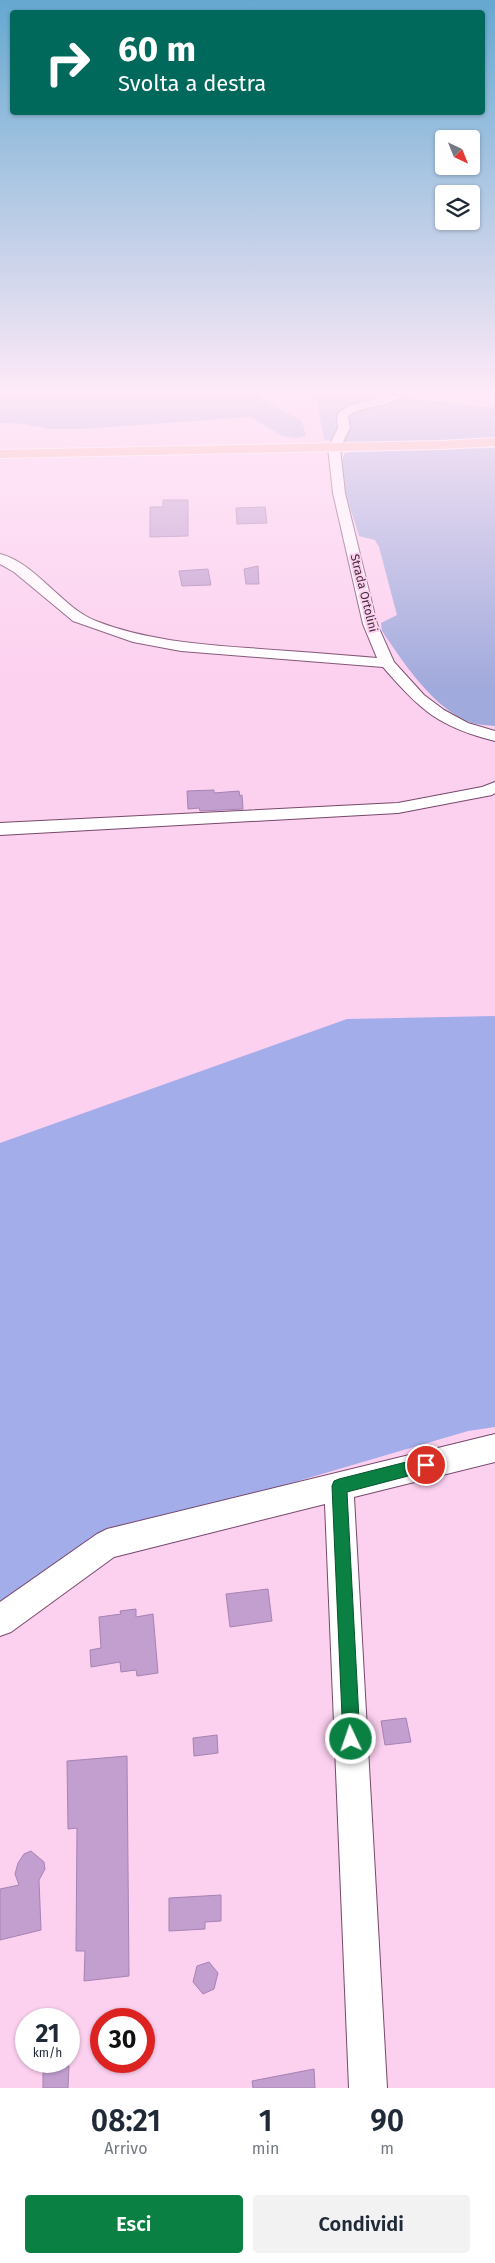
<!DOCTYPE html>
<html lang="it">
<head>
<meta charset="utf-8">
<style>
	body { margin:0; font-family:"Fira Sans",sans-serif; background:#f2f2f3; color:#1f2937; height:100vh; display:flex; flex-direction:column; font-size:19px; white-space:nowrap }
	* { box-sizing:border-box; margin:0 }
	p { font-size:16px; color:#747a83 }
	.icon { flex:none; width:28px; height:28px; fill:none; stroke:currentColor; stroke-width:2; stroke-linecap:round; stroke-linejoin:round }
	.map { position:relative; height:2088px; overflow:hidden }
	.sheet { display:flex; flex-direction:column; background:#fff; flex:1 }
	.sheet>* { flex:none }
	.guide { position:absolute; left:10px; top:10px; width:475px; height:105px; border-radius:5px; box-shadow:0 1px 4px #0004; background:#00695c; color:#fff; overflow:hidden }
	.needle { width:32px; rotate:137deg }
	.fabs { position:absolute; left:435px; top:130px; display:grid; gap:10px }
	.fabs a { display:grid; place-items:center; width:45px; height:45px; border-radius:5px; background:#fff; box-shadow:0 1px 4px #0004; font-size:25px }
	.speed { position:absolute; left:15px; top:2008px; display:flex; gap:10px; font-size:25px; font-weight:700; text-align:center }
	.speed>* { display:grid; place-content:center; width:65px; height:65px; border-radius:50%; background:#fff; box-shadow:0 1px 4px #0004; line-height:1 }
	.speed small { font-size:12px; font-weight:400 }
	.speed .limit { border:8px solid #d22; background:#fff; color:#111 }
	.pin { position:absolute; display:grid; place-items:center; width:42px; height:42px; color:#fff; margin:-21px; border:2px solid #fff; border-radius:50%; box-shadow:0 1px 5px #0007 }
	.me { position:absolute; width:55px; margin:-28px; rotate:357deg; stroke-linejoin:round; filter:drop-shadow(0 0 4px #0008) }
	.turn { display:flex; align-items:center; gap:18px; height:105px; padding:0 25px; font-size:22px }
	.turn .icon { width:65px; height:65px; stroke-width:2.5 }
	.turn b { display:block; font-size:35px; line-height:42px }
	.eta { display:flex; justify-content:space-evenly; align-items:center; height:85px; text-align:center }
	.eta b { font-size:30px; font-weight:600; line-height:35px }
	.button { display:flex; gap:10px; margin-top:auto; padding:10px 25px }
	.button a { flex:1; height:58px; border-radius:5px; background:#0b8043; color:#fff; font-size:20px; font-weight:600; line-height:58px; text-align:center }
	.button a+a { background:#f2f2f3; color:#1f2937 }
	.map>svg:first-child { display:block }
</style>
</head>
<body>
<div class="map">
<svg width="495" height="2088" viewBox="0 0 495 2088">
	<rect width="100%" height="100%" fill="#fcd0ef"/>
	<g fill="#a1aadc">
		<path d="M0 395H260L257 397 302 421 306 436 296 438 282 436 251 417 82 429H50L23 424 0 423Z"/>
		<path d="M303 395H355L376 401 349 407 341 411 336 440H324L317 401Z"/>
		<path d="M396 397 495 408V442L338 445 346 412Z"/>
		<path d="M495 448V726C488 725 479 725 472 723 433 709 404 663 382 631L381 623 397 615 379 547 375 540 359 536C354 517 334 469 345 453L355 452Z"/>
	</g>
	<path fill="#a3ade9" d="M495 1016V1427L468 1431 101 1539 0 1601V1143L347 1019Z"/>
	<g fill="#c39fd0" stroke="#a683b3">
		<path d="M163 500H188V536L150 537V507H163Z"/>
		<path d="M265 507 267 523 237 524 236 508Z"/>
		<path d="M258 566 259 584H246L244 569Z"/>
		<path d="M208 569 211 585 182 586 179 571Z"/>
		<path d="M214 790V793L239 791 240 796 242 795 243 809 200 811 199 808 188 809 187 791Z"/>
		<path d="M268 1589 272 1621 230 1627 226 1594Z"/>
		<path d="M136 1609V1617L153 1614 158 1673 137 1676 136 1670 121 1672 120 1662 91 1667 90 1650 101 1648 99 1617 121 1614 120 1611Z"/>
		<path d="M406 1718 411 1742 385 1745 381 1721Z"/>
		<path d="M217 1735 218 1753 194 1756 193 1738Z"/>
		<path d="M127 1756 129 1976 84 1981 85 1951H76L77 1828 68 1829 67 1761Z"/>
		<path d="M31 1851 44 1862 45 1869 39 1880 41 1930 0 1940V1889L19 1885 15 1874 18 1863 24 1854Z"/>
		<path d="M221 1895V1921L205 1922V1929L169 1931V1898Z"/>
		<path d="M209 1962 218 1973 214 1989 203 1994 193 1982 197 1966Z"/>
		<path d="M69 2066 68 2088H43V2069Z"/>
		<path d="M314 2069 315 2088H253L252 2081Z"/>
	</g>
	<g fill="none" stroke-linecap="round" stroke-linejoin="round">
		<defs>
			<g id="minor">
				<path d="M389 395H403C389 409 364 404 348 416L350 428 340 448 345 493 377 624 394 662 424 695 444 710 468 723 495 731V741C439 727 420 710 383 667L181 651 133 642 73 621 14 572 0 564V554C36 563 61 607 96 621 145 640 196 644 248 648 291 651 334 654 377 658L363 624 333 493 328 448 338 428 337 415C349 401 372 402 389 395Z"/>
				<path d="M495 782V793L492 795 398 813 0 835V823L398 803 482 787Z"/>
				<path d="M495 1434V1462L354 1497 387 2088H349L325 1504 114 1557 11 1632 0 1636V1602L97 1534 107 1529Z"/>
			</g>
			<path id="major" d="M495 438V446L440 449 0 458V450L440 441Z"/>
		</defs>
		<use href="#minor" stroke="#77486b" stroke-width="2"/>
		<use href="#major" stroke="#fff" stroke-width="2"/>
		<use href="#minor" fill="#fff" fill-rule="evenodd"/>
		<use href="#major" fill="#fab8a5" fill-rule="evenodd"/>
	</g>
	<linearGradient id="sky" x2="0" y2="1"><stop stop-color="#65a8d0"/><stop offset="0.57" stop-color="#feeaf8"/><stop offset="1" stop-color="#feeaf8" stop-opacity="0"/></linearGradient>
	<rect width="495" height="687" fill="url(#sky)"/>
	<path fill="#0b8043" stroke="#07532c" d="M426 1457 431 1460 433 1465 431 1470 347 1492 360 1739 358 1745 351 1747 345 1745 343 1739 332 1486 334 1481 339 1479Z"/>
	<g text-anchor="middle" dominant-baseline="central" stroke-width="4" stroke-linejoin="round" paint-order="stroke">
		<g font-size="12" fill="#412c3b" stroke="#fcd0ef">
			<text transform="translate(364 593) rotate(76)">Strada Ortolini</text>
		</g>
	</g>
</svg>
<div class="fabs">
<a><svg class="needle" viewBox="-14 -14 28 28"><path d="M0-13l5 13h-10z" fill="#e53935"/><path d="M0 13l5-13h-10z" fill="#747a83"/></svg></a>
<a><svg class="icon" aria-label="layers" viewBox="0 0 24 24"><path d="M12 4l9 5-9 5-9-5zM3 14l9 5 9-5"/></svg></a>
</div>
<div class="speed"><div>21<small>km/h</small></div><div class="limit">30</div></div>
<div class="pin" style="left:426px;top:1465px;background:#d93025"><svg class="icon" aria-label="arrive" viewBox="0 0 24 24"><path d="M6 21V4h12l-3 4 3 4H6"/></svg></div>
<svg class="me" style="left:351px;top:1739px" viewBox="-20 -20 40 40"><circle r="17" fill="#0b8043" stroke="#fff" stroke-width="3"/><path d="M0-11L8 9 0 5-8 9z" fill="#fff"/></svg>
<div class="guide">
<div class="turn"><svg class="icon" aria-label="right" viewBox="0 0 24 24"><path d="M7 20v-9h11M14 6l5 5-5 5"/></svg><div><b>60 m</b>Svolta a destra</div></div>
</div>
</div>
<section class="sheet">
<div class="eta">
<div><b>08:21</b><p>Arrivo</p></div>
<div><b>1</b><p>min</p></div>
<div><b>90</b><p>m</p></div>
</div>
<div class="button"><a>Esci</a><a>Condividi</a></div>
</section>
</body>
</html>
